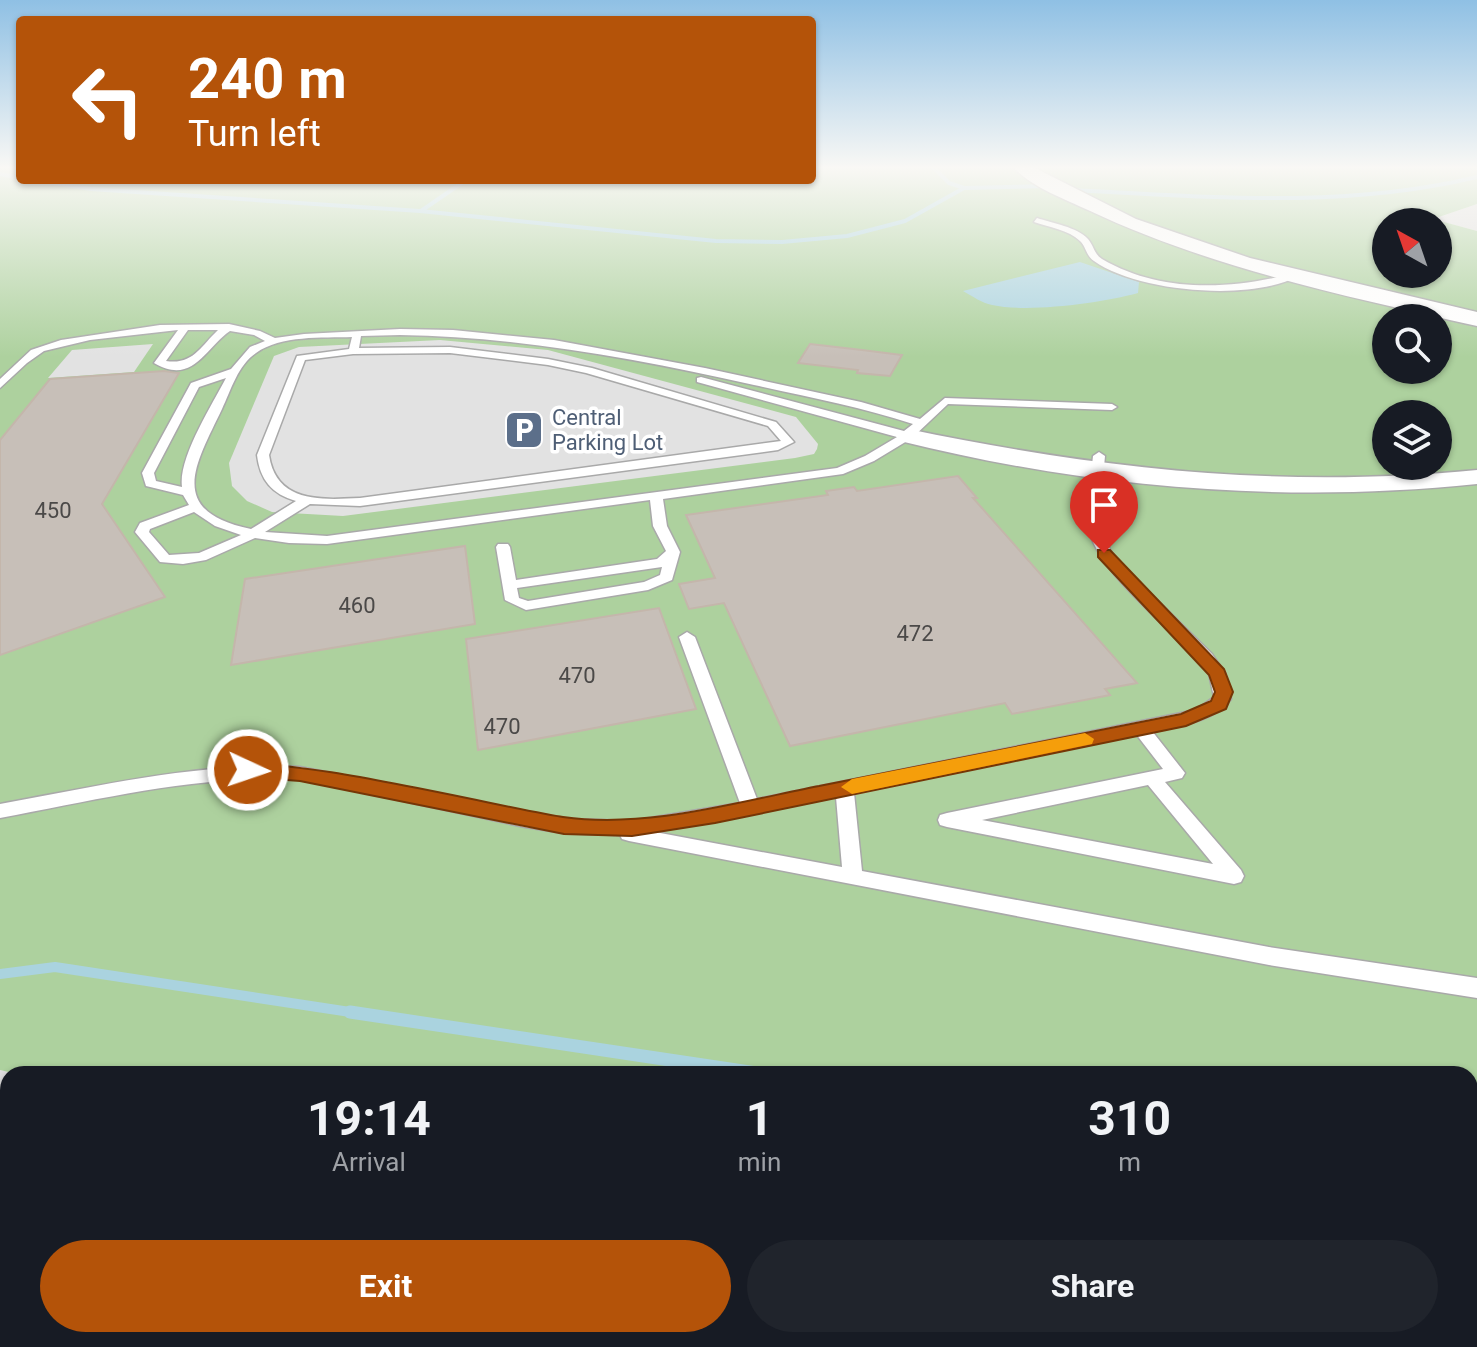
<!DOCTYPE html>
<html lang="en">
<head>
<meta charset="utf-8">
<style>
	body { margin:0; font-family:Roboto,sans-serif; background:#20242c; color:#f1f3f6; height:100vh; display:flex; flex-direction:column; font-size:30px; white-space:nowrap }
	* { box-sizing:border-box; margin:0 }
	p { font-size:26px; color:#9ea1a6 }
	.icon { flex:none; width:44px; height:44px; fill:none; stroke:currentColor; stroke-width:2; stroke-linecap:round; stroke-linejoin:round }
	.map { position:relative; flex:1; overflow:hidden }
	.drawer { position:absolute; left:0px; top:1066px; width:1478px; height:282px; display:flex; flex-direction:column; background:#171b24; border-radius:24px 24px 0 0; box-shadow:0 2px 6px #0004 }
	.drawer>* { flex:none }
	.banner { position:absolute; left:16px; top:16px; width:800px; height:168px; border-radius:8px; box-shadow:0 2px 6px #0004; background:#b45309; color:#fff; overflow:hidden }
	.needle { width:52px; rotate:320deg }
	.controls { position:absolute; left:1372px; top:208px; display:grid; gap:16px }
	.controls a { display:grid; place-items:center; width:80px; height:80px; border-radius:50%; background:#171b24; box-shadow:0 2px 6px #0004; font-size:40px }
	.pin { position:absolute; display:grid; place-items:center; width:68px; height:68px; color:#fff; margin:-82px -34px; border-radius:50% 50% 50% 0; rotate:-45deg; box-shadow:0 0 8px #0007 }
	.pin .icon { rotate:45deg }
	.me { position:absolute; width:88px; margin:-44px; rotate:93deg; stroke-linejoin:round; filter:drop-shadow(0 0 6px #0008) }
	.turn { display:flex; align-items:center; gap:28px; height:168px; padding:0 40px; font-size:36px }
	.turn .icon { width:104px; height:104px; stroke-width:2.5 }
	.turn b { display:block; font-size:56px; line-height:68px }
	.eta { display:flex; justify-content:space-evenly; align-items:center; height:136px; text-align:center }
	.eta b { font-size:48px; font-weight:700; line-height:56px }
	.cta { display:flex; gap:16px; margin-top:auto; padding:16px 40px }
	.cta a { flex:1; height:92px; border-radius:48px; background:#b45309; color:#fff; font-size:32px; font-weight:700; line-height:92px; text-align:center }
	.cta a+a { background:#20242c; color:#f1f3f6 }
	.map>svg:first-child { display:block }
</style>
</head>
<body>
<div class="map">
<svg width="1477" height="1347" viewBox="0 0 1477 1347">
	<rect width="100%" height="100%" fill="#f2efe9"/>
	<g fill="#e0dfdf">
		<path d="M1477 204V231L1432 219Z"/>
		<path d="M0 1070 17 1074H8V1340H1141L1170 1347H0Z"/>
	</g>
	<path fill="#add19e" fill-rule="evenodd" d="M0 168H20V180H812V168H1477V204L1433 219 1477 231V1347H1170L1141 1340H1470V1074H17L0 1070ZM1386 222H1438V274H1386ZM1386 318H1438V370H1386ZM1386 414H1438V466H1386Z"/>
	<g fill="#e2e2e2">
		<path d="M440 340 548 350 796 417 818 444 817 449 814 454 795 458 343 516 272 512 247 501 232 486 229 463 274 356 299 347Z"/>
		<path d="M153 344 134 372 48 378 72 350Z"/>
	</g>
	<path fill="#aad3df" d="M1080 262 1139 282 1138 293C1101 303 1029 313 992 305 982 303 972 296 963 291Z"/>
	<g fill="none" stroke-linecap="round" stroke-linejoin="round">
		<g stroke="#aad3df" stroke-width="4">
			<path d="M934 168 949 183 964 188"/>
			<path d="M0 174 20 178"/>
			<path d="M35 180 91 189 420 211 716 241 782 242 847 236 905 221 964 188 1048 186"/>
			<path d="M1073 190C1208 197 1345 209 1477 177"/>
			<path d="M421 211 466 180"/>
		</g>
		<path stroke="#aad3df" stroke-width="10" d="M0 974 55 967 363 1014"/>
		<g stroke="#aad3df" stroke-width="13">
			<path d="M350 1012 763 1074"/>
			<path d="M1470 1214 1477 1215"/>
		</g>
	</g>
	<g fill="#c7bfb8" stroke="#c4b6ab" stroke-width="2">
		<path d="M810 344 862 350 902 355 890 376 857 373 858 370 798 363Z"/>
		<path d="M164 371 179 373 102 504 165 597 0 655V440L50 379Z"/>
		<path d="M958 476 977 498H973L1137 683 1105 689 1110 695 1012 714 1005 703 790 746 724 603 689 609 679 584 715 578 686 515 828 495 826 491 854 487 857 491Z"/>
		<path d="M465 546 475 624 231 665 245 579Z"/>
		<path d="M659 608 696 709 478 750 466 639Z"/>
	</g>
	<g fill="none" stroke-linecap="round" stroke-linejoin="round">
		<defs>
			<g id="service">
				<path d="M1037 218C1052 223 1077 227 1088 239 1094 246 1094 254 1102 259 1160 293 1231 290 1294 273L1298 276C1252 302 1137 292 1094 261 1086 256 1086 246 1080 241 1069 230 1048 227 1034 222Z"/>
				<path d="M229 324 260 331 275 338 304 334 400 329 453 330 554 340 705 368 861 402 920 419 945 398 1112 404 1117 407 1112 410 948 404 912 438 874 461 843 474 663 499 667 526 680 552 672 580 648 590 526 610 505 600 496 547 498 544H508L510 547 516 580 657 559 666 551 653 526 650 500 327 544 289 543 255 538 206 560 183 564 160 562 135 532 140 523 189 505 183 495 146 486 142 473 191 383 231 369 250 347 265 341 254 335 230 331C205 348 193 386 154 363L178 330 90 340 44 351 27 363 0 388V379L31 350 61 340 160 325ZM188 330H218C200 347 193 365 166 361ZM400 335C521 337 637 359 754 385 808 397 861 407 913 424L904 431 701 377 697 378V382L897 437 865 456 837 468 327 536 265 532 310 504 360 506 778 450 794 442 776 422 592 368 548 359 450 347 359 348 361 336ZM352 337 349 349 297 356 257 455C260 480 272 494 296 501L251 529C165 511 196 464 222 409 231 390 238 365 256 353 281 335 322 338 352 337ZM450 353 548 365 586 373 768 426 781 441 360 498C321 500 276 503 269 455L305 360 353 354ZM226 378C212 405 178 458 182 487L156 481 154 473 199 387ZM194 512 215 526 241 535 199 553 169 555 149 532 150 529ZM662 567 660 575 644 582 528 601 519 598 517 588Z"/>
				<path d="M1099 452 1105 456C1102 492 1095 526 1115 559L1212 654 1225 673 1231 699C1212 723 1181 725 1152 731L1185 773 1182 778 1165 782 1241 870 1244 876 1241 882 1234 884 947 827 940 825 938 820 940 815 947 813 1163 769 1136 734 854 793 862 871 1269 947 1477 978V998L1269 965 629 841 622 839 620 835 564 833 525 827 300 779C198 775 100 799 0 818V804C100 786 198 762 300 767L564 819 632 821 740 803 679 637 687 632 695 637 757 799 1196 710 1214 697 1209 674C1178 631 1095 574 1088 525 1085 502 1091 478 1093 456ZM1148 785 1213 864 982 820ZM836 797 842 867 655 832Z"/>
			</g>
			<path id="minor" d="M908 429C1100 469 1281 489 1477 470V484C1283 504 1089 488 900 441L896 436Z"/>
			<path id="tertiary" d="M1014 168H1035L1136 219 1250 258 1477 312V326C1345 296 1211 268 1088 210 1064 199 1032 187 1014 168Z"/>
		</defs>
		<use href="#service" stroke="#a9a9a9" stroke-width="3"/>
		<use href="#minor" stroke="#a9a9a9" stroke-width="3"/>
		<use href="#tertiary" stroke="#a9a9a9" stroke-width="3"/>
		<use href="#service" fill="#fff" fill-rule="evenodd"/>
		<use href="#minor" fill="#fff" fill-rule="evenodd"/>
		<use href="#tertiary" fill="#fff" fill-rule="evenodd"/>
	</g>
	<linearGradient id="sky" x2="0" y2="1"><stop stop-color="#8fc0e4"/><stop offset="0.47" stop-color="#f9f8f5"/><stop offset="1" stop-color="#f9f8f5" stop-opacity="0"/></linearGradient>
	<rect width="1477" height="357" fill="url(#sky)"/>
	<path fill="#b45309" stroke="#753606" stroke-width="2" d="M1098 550H1110L1224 669 1233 692 1226 709 1186 726 715 823 632 836 564 834 300 781 248 777 238 770C252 746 521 812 563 817 647 829 737 802 819 786 940 762 1061 738 1181 714L1211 701 1215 692 1209 675 1098 557Z"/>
	<path fill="#f59e0b" d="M1085 733 1094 739 1092 744 852 794 841 787 852 779Z"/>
	<defs>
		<symbol id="parking-square" viewBox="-11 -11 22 22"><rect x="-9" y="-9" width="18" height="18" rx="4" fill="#5c6f8a" stroke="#fff"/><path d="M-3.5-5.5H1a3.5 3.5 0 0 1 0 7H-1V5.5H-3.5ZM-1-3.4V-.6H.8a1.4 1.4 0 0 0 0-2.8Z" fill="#fff"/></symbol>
	</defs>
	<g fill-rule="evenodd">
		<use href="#parking-square" x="502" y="408" width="44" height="44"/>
	</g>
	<g text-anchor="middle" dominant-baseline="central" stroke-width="7" stroke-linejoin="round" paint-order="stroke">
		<g font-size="22" fill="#4e5e75" stroke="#fff" text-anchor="start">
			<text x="552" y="417">Central<tspan x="552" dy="25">Parking Lot</tspan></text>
		</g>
		<g font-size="22" fill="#4b4948">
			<text x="53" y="510">450</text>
			<text x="357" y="605">460</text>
			<text x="915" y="633">472</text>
			<text x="577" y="675">470</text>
			<text x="502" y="726">470</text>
		</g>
	</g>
</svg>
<div class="controls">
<a><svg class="needle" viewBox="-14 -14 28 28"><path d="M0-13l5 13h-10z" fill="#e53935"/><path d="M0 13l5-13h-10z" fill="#9ea1a6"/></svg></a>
<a><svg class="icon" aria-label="search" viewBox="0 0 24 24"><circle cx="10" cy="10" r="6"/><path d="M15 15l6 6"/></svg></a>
<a><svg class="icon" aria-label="layers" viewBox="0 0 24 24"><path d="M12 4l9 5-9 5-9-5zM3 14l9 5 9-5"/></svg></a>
</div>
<div class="pin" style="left:1104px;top:553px;background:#d93025"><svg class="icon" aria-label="arrive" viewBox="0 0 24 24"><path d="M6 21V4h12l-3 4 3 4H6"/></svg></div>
<svg class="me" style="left:248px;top:770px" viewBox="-20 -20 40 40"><circle r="17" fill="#b45309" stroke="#fff" stroke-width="3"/><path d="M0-11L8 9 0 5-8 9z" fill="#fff"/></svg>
<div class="banner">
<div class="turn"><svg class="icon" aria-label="left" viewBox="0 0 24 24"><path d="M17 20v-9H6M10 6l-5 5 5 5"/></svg><div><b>240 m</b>Turn left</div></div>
</div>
<section class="drawer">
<div class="eta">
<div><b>19:14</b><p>Arrival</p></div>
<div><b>1</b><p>min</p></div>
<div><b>310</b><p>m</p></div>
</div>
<div class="cta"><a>Exit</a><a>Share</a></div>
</section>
</div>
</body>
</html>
